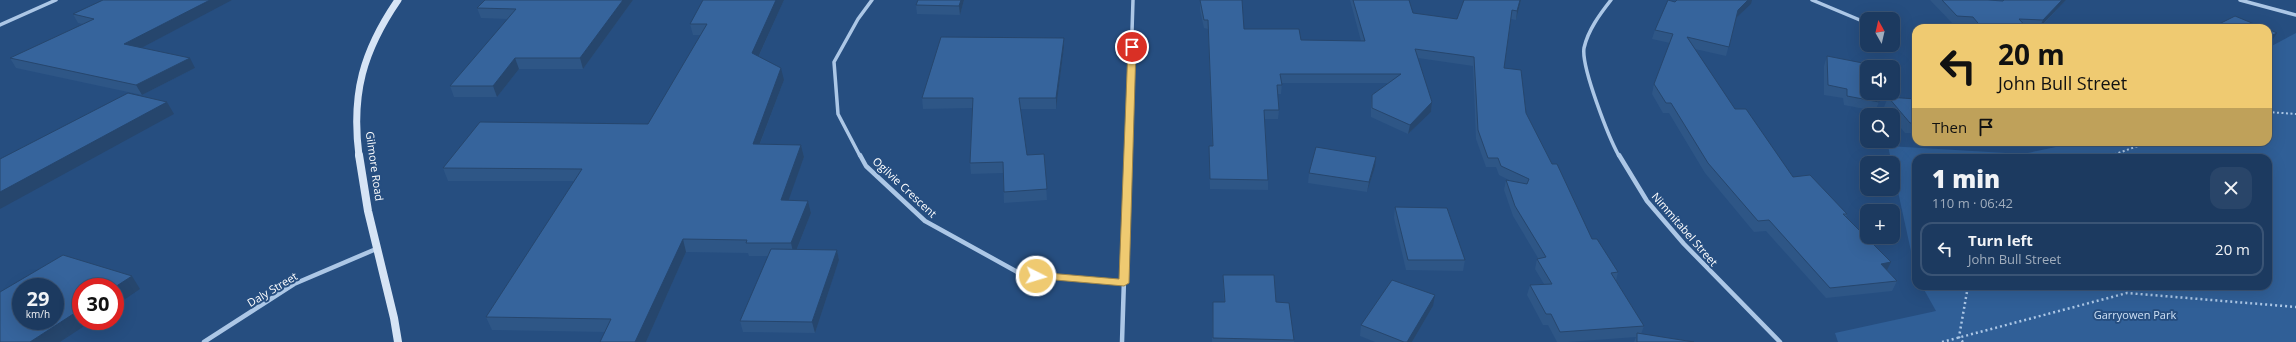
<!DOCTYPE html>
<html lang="en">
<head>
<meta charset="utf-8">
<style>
	body { margin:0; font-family:"Open Sans",sans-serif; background:#294569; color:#f1f3f6; height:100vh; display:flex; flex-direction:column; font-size:15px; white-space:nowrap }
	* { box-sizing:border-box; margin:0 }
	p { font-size:13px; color:#a0adbd }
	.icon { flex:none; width:22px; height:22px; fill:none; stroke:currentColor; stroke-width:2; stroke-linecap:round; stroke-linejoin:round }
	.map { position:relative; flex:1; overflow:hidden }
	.side { position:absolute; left:1912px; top:154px; width:360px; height:136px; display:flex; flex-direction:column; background:#1c3a60; border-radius:12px; box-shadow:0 4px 16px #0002,0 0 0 1px #3a5475 }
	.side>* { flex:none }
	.top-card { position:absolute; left:1912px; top:24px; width:360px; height:122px; border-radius:12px; box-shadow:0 4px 16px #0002,0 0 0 1px #3a5475; background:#efca71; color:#111; overflow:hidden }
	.needle { width:26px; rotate:352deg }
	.tools { position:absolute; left:1860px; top:12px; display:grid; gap:8px }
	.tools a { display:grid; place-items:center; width:40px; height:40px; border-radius:8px; background:#1c3a60; box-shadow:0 4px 16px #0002,0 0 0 1px #3a5475; font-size:20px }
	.speed { position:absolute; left:12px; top:278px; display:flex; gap:8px; font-size:20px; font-weight:700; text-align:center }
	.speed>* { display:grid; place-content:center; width:52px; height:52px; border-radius:50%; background:#1c3a60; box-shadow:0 4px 16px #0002,0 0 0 1px #3a5475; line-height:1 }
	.speed small { font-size:10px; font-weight:400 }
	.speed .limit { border:6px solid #d22; background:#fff; color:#111 }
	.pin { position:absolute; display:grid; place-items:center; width:34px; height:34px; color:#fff; margin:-17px; border:2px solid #fff; border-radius:50%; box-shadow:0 1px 4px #0007 }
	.me { position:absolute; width:44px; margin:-22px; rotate:95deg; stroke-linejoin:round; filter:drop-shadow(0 0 3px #0008) }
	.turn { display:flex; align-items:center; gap:14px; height:84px; padding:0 20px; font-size:18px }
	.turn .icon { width:52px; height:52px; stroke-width:2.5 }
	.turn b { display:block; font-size:28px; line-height:34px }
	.then { display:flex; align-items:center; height:38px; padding:0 20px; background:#0003; gap:8px; font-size:15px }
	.round { display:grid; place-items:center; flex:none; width:42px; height:42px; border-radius:12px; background:#294569 }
	.head { display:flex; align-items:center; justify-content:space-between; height:68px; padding:0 20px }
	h1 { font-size:24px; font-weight:800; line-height:30px }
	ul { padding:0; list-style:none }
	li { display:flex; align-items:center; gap:12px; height:54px; margin:0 8px 6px; padding:0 12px; border:2px solid #3a5475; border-radius:12px }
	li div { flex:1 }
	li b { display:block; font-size:15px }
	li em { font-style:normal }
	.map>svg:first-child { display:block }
</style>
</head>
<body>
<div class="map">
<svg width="2296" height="342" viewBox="0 0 2296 342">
	<rect width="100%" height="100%" fill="#264e80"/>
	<path fill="#305f97" d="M2296 33V342H1838L1835 333 1936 311 1922 286H2268V158H1916V274L1888 146 2023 154 2080 142H2268V48Z"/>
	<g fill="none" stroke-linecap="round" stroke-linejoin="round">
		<g stroke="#acc7e6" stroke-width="2" stroke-dasharray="2 2.5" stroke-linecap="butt">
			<path d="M2268 112 2296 114"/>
			<path d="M2110 156 2149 142"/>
		</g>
		<g stroke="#acc7e6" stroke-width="2.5" stroke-dasharray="2 3" stroke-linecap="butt">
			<path d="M2103 158 2113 155"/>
			<path d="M1942 342 2127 293 2296 307"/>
			<path d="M1963 342 1959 337 1968 286"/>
		</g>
		<g stroke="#acc7e6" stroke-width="3.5">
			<path d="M1611 0C1600 14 1588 30 1584 48 1581 67 1609 138 1619 156"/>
			<path d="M1812 0 1867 23"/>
			<path d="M2240 0 2296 15"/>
			<path d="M0 25 56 0"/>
			<path d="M860 156 838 114 834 62 858 19 872 0"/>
			<path d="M1128 156 1133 0"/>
		</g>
		<g stroke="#acc7e6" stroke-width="4.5">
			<path d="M860 155 866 166 925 221 1021 274 1124 283"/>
			<path d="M1619 155 1647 201 1684 244 1780 342"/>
			<path d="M204 342 294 284 376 249"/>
			<path d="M1122 342 1128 155"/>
		</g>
		<path stroke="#d6e4f5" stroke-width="7" d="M359 156C351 94 363 51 398 0"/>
		<path stroke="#d6e4f5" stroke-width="8" d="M359 155 368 211 394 318 398 342"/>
	</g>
	<g fill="#2e5686">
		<path d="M633 0 583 69H519L497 97H454L450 86 508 19 481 18 477 8Z"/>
		<path d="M784 0 759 56 784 80 760 144 801 145 804 157 788 200 808 201 811 213 797 249 837 250 839 260 815 333 743 332 740 321 768 256H749L748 253 686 252 646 342H600L605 332 492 330 486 317 574 181H448L443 168 648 124 701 35H693L690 24Z"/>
		<path d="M918 0H964L960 15 917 14 916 5Z"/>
		<path d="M1200 0 1244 29 1301 40 1361 41 1350 0H1409L1413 13 1457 19 1521 0 1516 20 1511 19 1504 68 1552 164 1592 239 1618 272 1616 281 1644 326 1641 334 1694 342H1634L1636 337 1568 342H1557L1548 325H1543L1527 295 1530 285 1544 284 1535 269 1537 259 1538 258 1513 216 1504 190 1506 180 1511 181 1499 175 1496 167H1486L1476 139 1473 66 1418 58 1432 102 1431 112 1408 134 1371 117V104L1372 95 1388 83H1282L1281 94H1278L1279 110 1278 119H1265L1268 180V190L1210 189 1209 156V146H1212L1208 29 1204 28 1200 10Z"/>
		<path d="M1930 0H1988L2003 1 2066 0 2040 28H1971L1969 26 1954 25Z"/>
		<path d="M1675 2 1751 4 1736 18 1726 56 1695 49 1735 109 1793 177 1847 214 1846 217 1887 270 1897 281 1892 291 1826 298 1766 231 1754 232 1705 173 1669 113H1663L1652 94 1654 84 1670 43 1652 39 1655 30Z"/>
		<path d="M73 14 201 16 141 48 195 68 142 95 16 68 10 58 83 24 78 23Z"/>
		<path d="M1064 38V47L1056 109H1021L1027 155 1044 154 1047 200 1004 203 1003 173 971 174 970 163 972 108 923 109 922 98Z"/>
		<path d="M1827 56 1879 102 1875 111 1844 105 1843 98 1824 95V66Z"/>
		<path d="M1888 97 1916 99V133H1905L1893 118V115H1891L1884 107Z"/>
		<path d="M1375 167 1367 192 1308 183 1309 173Z"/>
		<path d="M1395 207 1465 260 1463 271 1406 270 1394 218Z"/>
		<path d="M1223 275 1276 302 1294 340V342H1212L1213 302H1224L1223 286Z"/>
		<path d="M1433 306 1412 342H1375L1360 336 1361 325Z"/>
	</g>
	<g fill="#26466d">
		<path d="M210 0H232L130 54 124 44Z"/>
		<path d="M623 0H633L583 69 580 58Z"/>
		<path d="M776 0H784L755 64 752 53Z"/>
		<path d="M961 0H964L960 15 959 6Z"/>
		<path d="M1520 0H1521L1516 20 1517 11Z"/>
		<path d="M1748 0H1752L1751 4 1735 19 1738 10Z"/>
		<path d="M2062 0H2066L2039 28 2043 20Z"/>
		<path d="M2277 33 2271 42 2268 43V37Z"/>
		<path d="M1064 38V47L1056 109V98Z"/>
		<path d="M190 58 195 68 142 95 136 85Z"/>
		<path d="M515 58 519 69 497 97 493 86Z"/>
		<path d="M781 68 784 80 755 156 753 144Z"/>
		<path d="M167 102 174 114 0 209V192Z"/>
		<path d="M1432 102 1431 112 1408 134 1410 125Z"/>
		<path d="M801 145 804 157 784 213 781 200Z"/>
		<path d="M1376 157 1375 167 1367 192 1369 182Z"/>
		<path d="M808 201 811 213 794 256 791 243Z"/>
		<path d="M683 239 686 252 646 342H635Z"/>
		<path d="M837 250 839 260 815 333 812 322Z"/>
		<path d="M1891 262 1886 272 1881 264Z"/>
		<path d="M132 276 140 289 115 306V287Z"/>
		<path d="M1435 295 1433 306 1412 342H1407Z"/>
		<path d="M81 309V321H92L60 342H30Z"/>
	</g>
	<g fill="#36649c" stroke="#26466d" fill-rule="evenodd">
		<path d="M103 0H210L124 44 190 58 136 85 10 58 94 19 73 14Z"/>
		<path d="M485 0H623L580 58H515L493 86H450L516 9 477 8Z"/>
		<path d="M703 0H776L752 53 781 68 753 144 801 145 781 200 808 201 791 243H746L747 240 683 239 635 342H600L611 319 486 317 582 169 443 168 480 122 648 124 707 24H690Z"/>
		<path d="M918 0H961L959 6 916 5Z"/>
		<path d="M1200 0H1242L1244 29H1299L1301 40 1365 41 1353 0H1409L1413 13 1457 19 1464 0H1520L1517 11 1512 10 1504 68 1521 70 1526 113 1552 164H1557L1592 239H1597L1618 272 1611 273 1644 326 1560 332 1551 314H1546L1530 285 1552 284 1537 259 1546 257 1515 206 1506 180 1527 184 1529 179 1501 166 1498 158H1488L1478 130 1474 57 1415 49 1432 102 1410 125 1372 108V95L1401 74H1280L1282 85H1277L1279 110H1264L1268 180 1210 179 1209 146H1213L1208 20H1204Z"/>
		<path d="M1668 0 1675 2 1677 0H1748L1738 10 1729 47 1687 37 1735 109H1746L1793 177 1810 175 1847 214H1843L1891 262 1881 264 1897 281 1830 288 1769 220 1758 221 1708 163 1671 103H1666L1654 84 1673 34 1655 30Z"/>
		<path d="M1942 0H1988L2003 1 2004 0H2062L2043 20 2019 19 2027 28H1982L1973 17 1957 16Z"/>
		<path d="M2235 16 2264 28H2211Z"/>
		<path d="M2268 29 2277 33 2268 37Z"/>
		<path d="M941 37 1064 38 1056 98H1019L1027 155 1044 154 1047 189 1004 192 1003 162 970 163 973 98H922Z"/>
		<path d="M1827 56 1873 65V67H1867V93H1878L1879 102 1847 96V89L1828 85Z"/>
		<path d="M128 93 167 102 0 192V159Z"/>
		<path d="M1888 97 1916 99V123H1910Z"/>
		<path d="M1316 147 1376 157 1369 182 1309 173Z"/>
		<path d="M1395 207 1447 208 1465 260H1408Z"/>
		<path d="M771 249 837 250 812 322 740 321Z"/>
		<path d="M63 255 132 276 115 287H81V309L30 342H0V292ZM21 287H55V321H21Z"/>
		<path d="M1223 275H1274L1276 302 1289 303 1294 340 1213 338V302H1225Z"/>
		<path d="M1392 280 1435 295 1407 342H1404L1361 325Z"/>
		<path d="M1637 333 1694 342H1637Z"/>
	</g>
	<path fill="#efca71" stroke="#9b8349" d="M1132 45 1136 47 1129 283 1124 286 1032 278V273L1036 272 1119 279 1128 47Z"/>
	<g text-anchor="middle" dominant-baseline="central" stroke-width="4" stroke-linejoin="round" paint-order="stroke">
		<g font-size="11" fill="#fff" stroke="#264e80">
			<text transform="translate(375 166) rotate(82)">Gilmore Road</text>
			<text transform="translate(905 187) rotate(43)">Ogilvie Crescent</text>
			<text transform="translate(1685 229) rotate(49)">Nimmitabel Street</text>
			<text transform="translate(272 289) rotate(-31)">Daly Street</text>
		</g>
		<g font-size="11" fill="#cfe1f5" stroke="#264e80">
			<text x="2135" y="314">Garryowen Park</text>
		</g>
	</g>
</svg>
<div class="tools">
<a><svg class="needle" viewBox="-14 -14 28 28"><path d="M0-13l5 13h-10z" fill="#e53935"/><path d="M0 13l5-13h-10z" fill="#a0adbd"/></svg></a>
<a><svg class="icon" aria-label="sound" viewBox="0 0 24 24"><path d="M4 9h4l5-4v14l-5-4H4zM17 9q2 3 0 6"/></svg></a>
<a><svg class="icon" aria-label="search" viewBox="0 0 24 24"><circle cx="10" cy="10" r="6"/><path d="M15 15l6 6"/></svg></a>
<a><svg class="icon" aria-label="layers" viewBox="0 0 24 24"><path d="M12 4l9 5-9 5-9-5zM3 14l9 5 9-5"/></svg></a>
<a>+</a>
</div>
<div class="speed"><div>29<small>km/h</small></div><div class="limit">30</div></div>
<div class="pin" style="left:1132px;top:47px;background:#d93025"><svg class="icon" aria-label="arrive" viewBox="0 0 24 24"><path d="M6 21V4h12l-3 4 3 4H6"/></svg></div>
<svg class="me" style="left:1036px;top:276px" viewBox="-20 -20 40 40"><circle r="17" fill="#efca71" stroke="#fff" stroke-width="3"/><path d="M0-11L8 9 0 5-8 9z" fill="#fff"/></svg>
<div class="top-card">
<div class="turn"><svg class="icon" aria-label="left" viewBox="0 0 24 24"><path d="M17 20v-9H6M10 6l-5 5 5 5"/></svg><div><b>20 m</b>John Bull Street</div></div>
<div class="then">Then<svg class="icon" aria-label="arrive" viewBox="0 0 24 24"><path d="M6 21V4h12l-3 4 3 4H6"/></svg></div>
</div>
<section class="side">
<div class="head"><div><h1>1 min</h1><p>110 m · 06:42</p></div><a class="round"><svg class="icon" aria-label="close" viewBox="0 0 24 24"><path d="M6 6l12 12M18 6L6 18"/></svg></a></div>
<ul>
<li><svg class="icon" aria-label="left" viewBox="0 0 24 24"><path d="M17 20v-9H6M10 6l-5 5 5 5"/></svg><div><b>Turn left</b><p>John Bull Street</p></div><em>20 m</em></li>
</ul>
</section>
</div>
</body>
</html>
